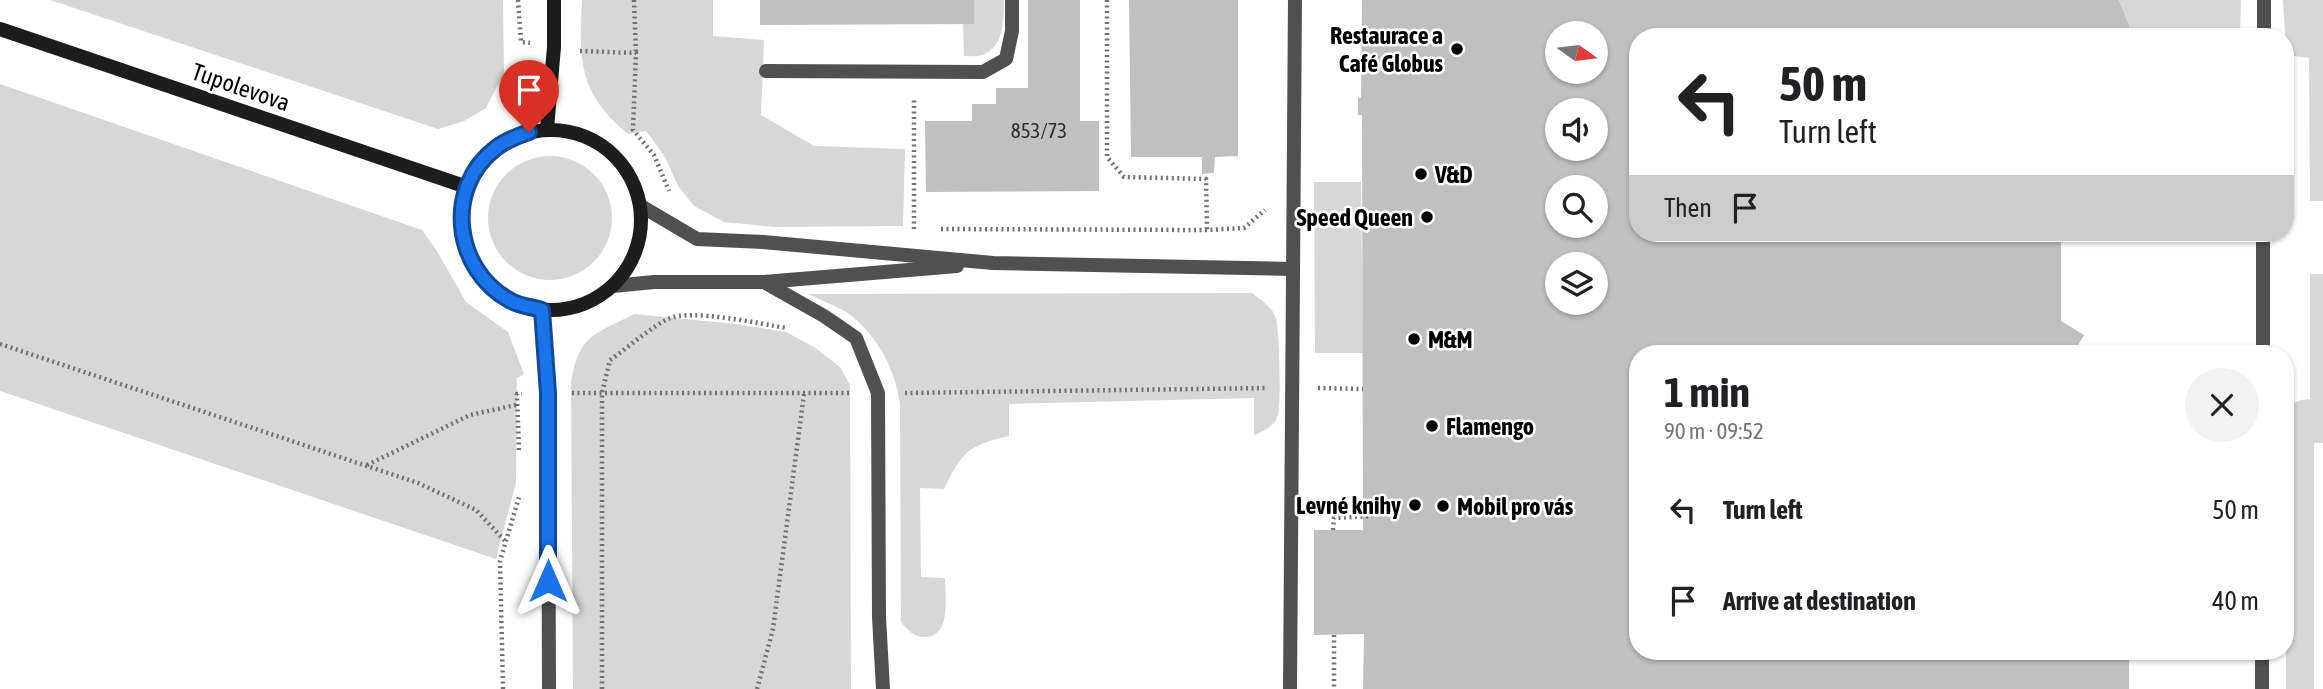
<!DOCTYPE html>
<html lang="en">
<head>
<meta charset="utf-8">
<style>
	body { margin:0; font-family:"Asap Condensed",sans-serif; background:#f2f2f2; color:#202124; height:100vh; display:flex; flex-direction:column; font-size:26px; white-space:nowrap }
	* { box-sizing:border-box; margin:0 }
	p { font-size:23px; color:#757577 }
	.icon { flex:none; width:38px; height:38px; fill:none; stroke:currentColor; stroke-width:2; stroke-linecap:round; stroke-linejoin:round }
	.map { position:relative; flex:1; overflow:hidden }
	.panel { position:absolute; left:1629px; top:345px; width:665px; height:315px; display:flex; flex-direction:column; background:#fff; border-radius:28px; box-shadow:0 2px 5px #0004 }
	.panel>* { flex:none }
	.banner { position:absolute; left:1629px; top:28px; width:665px; height:214px; border-radius:28px; box-shadow:0 2px 5px #0004; background:#fff; color:#202124; overflow:hidden }
	.needle { width:46px; rotate:104deg }
	.tools { position:absolute; left:1545px; top:21px; display:grid; gap:14px }
	.tools a { display:grid; place-items:center; width:63px; height:63px; border-radius:50%; background:#fff; box-shadow:0 2px 5px #0004; font-size:35px }
	.pin { position:absolute; display:grid; place-items:center; width:60px; height:60px; color:#fff; margin:-72px -30px; border-radius:50% 50% 50% 0; rotate:-45deg; box-shadow:0 0 7px #0007 }
	.pin .icon { rotate:45deg }
	.me { position:absolute; width:77px; margin:-38px; rotate:0deg; stroke-linejoin:round; filter:drop-shadow(0 0 5px #0008) }
	.turn { display:flex; align-items:center; gap:24px; height:147px; padding:0 35px; font-size:32px }
	.turn .icon { width:91px; height:91px; stroke-width:2.5 }
	.turn b { display:block; font-size:49px; line-height:60px }
	.then { display:flex; align-items:center; height:66px; padding:0 35px; background:#0003; gap:14px; font-size:26px }
	.round { display:grid; place-items:center; flex:none; width:74px; height:74px; border-radius:37px; background:#f2f2f2 }
	.headline { display:flex; align-items:center; justify-content:space-between; height:119px; padding:0 35px }
	h1 { font-size:42px; font-weight:700; line-height:52px }
	ul { padding:0; list-style:none }
	li { display:flex; align-items:center; gap:21px; height:91px; padding:0 35px }
	li div { flex:1 }
	li b { display:block; font-size:26px }
	li em { font-style:normal }
	.map>svg:first-child { display:block }
</style>
</head>
<body>
<div class="map">
<svg width="2323" height="689" viewBox="0 0 2323 689">
	<rect width="100%" height="100%" fill="#fff"/>
	<g fill="#d7d7d7">
		<path d="M50 0H503L504 73 486 108 464 121 438 129Z"/>
		<path d="M582 0H713V36L764 40 761 115 814 146 905 149 903 226 776 227 724 222 694 206 678 186 665 157 646 131 628 134C578 93 579 60 582 0Z"/>
		<path d="M974 0H1004C1004 18 1004 48 982 55 977 57 970 56 964 56L963 24 974 23Z"/>
		<path d="M2119 0H2241L2240 34 2239 37H2129V25Z"/>
		<path d="M2283 0H2323V201H2310L2309 58 2293 56 2286 48Z"/>
		<path d="M0 84 422 230 437 251 466 302 508 332 524 374 517 378 516 483 496 559 0 391Z"/>
		<circle cx="550" cy="218" r="62"/>
		<path d="M1314 182H1361L1363 353H1315Z"/>
		<path d="M2310 274H2323V443H2314V689H2286V415L2291 404 2301 400 2310 399Z"/>
		<path d="M1252 293C1261 300 1271 306 1275 316 1280 326 1281 404 1278 415 1275 426 1263 432 1254 435V398L1009 404V436C967 446 963 451 944 489L920 488 921 577 945 578C945 596 952 636 925 637 914 637 907 630 901 622L900 404C895 369 879 339 852 316 840 307 822 301 808 294Z"/>
		<path d="M634 314 735 324 786 332 814 347 840 367 850 385 851 689H573L571 383C579 334 594 335 634 314Z"/>
	</g>
	<g fill="#c0c0c0" fill-rule="evenodd">
		<path d="M760 0H974V24L760 25Z"/>
		<path d="M1028 0H1080V121H1099V191L926 192 925 121H972V104H996V88H1028Z"/>
		<path d="M1129 0H1238V156L1215 157 1214 173 1202 174V157H1131Z"/>
		<path d="M1362 0H2119L2129 25V37H1638V233H2061V321L2084 335 2073 354H1638V651H2129V689H1363L1364 634 1314 635V530H1363L1362 115H1358V98H1361ZM1558 33H1596V72H1558ZM1558 110H1596V149H1558ZM1558 187H1596V226H1558ZM1558 264H1596V303H1558Z"/>
	</g>
	<g fill="none" stroke-linecap="round" stroke-linejoin="round">
		<g stroke="#727272" stroke-width="4.5" stroke-dasharray="2 3.5" stroke-linecap="butt">
			<path d="M518 0 521 42 530 43"/>
			<path d="M634 0 636 53"/>
			<path d="M1107 0V157L1124 177 1206 179 1207 230"/>
			<path d="M580 51 636 53 633 130 654 155 669 191"/>
			<path d="M914 229V97"/>
			<path d="M941 229 1207 230 1244 228 1265 210"/>
			<path d="M0 344 418 483 476 510 506 542"/>
			<path d="M1318 388 1363 389"/>
			<path d="M572 393H851"/>
			<path d="M905 393 1267 388"/>
			<path d="M519 450 517 394H522"/>
			<path d="M367 465 470 415 516 405"/>
			<path d="M1333 530 1334 518 1372 516"/>
			<path d="M1334 635V689"/>
			<path d="M503 689 500 561 520 494"/>
			<path d="M602 689V393L610 360C629 347 648 329 668 319 690 308 761 324 787 328"/>
			<path d="M757 689 773 629 804 394"/>
		</g>
		<g stroke="#505050" stroke-width="14">
			<path d="M2264 37V0"/>
			<path d="M766 71 983 72 1006 59 1012 31V0"/>
			<path d="M641 206 697 239 763 242 993 263 1292 269"/>
			<path d="M764 282 824 316 856 338 878 393 879 617 883 689"/>
			<path d="M613 286 654 282H764L957 266"/>
			<path d="M2263 354V233"/>
			<path d="M1290 689 1295 0"/>
			<path d="M2262 689V651"/>
		</g>
		<path stroke="#505050" stroke-width="14" d="M542 310 548 393 549 689"/>
		<g stroke="#1d1d1d" stroke-width="14">
			<path d="M0 29 467 187"/>
			<path d="M547 129 554 47V0"/>
			<circle cx="551" cy="220" r="90"/>
		</g>
	</g>
	<g fill="none" stroke-linecap="round" stroke-linejoin="round">
		<defs>
			<path id="route" d="M529 132C518 136 506 140 496 148 443 188 454 271 511 301 520 306 532 307 542 310L548 393V581"/>
		</defs>
		<use href="#route" stroke="#114b97" stroke-width="18"/>
		<use href="#route" stroke="#1a73e8" stroke-width="12"/>
	</g>
	<g fill="#000" stroke="#fff" stroke-width="2.5">
		<circle cx="1457" cy="49" r="7"/>
		<circle cx="1421" cy="174" r="7"/>
		<circle cx="1427" cy="217" r="7"/>
		<circle cx="1414" cy="339" r="7"/>
		<circle cx="1432" cy="426" r="7"/>
		<circle cx="1415" cy="505" r="7"/>
		<circle cx="1443" cy="506" r="7"/>
	</g>
	<g text-anchor="middle" dominant-baseline="central" stroke-width="5" stroke-linejoin="round" paint-order="stroke">
		<g font-size="21" fill="#303030">
			<text x="1039" y="130">853/73</text>
		</g>
		<g font-size="24" font-weight="bold" fill="#000" stroke="#fff" text-anchor="start">
			<text x="1443" y="35" text-anchor="end">Restaurace a<tspan x="1443" dy="28">Café Globus</tspan></text>
			<text x="1435" y="174">V&amp;D</text>
			<text x="1413" y="217" text-anchor="end">Speed Queen</text>
			<text x="1428" y="339">M&amp;M</text>
			<text x="1446" y="426">Flamengo</text>
			<text x="1401" y="505" text-anchor="end">Levné knihy</text>
			<text x="1457" y="506">Mobil pro vás</text>
		</g>
		<g font-size="24" fill="#000" stroke="#fff">
			<text transform="translate(241 87) rotate(19)">Tupolevova</text>
		</g>
	</g>
</svg>
<div class="tools">
<a><svg class="needle" viewBox="-14 -14 28 28"><path d="M0-13l5 13h-10z" fill="#e53935"/><path d="M0 13l5-13h-10z" fill="#757577"/></svg></a>
<a><svg class="icon" aria-label="sound" viewBox="0 0 24 24"><path d="M4 9h4l5-4v14l-5-4H4zM17 9q2 3 0 6"/></svg></a>
<a><svg class="icon" aria-label="search" viewBox="0 0 24 24"><circle cx="10" cy="10" r="6"/><path d="M15 15l6 6"/></svg></a>
<a><svg class="icon" aria-label="layers" viewBox="0 0 24 24"><path d="M12 4l9 5-9 5-9-5zM3 14l9 5 9-5"/></svg></a>
</div>
<div class="pin" style="left:529px;top:132px;background:#d93025"><svg class="icon" aria-label="arrive" viewBox="0 0 24 24"><path d="M6 21V4h12l-3 4 3 4H6"/></svg></div>
<svg class="me" style="left:548px;top:581px" viewBox="-20 -20 40 40"><path d="M0-17L14 15 0 8-14 15z" fill="#1a73e8" stroke="#fff" stroke-width="4"/></svg>
<div class="banner">
<div class="turn"><svg class="icon" aria-label="left" viewBox="0 0 24 24"><path d="M17 20v-9H6M10 6l-5 5 5 5"/></svg><div><b>50 m</b>Turn left</div></div>
<div class="then">Then<svg class="icon" aria-label="arrive" viewBox="0 0 24 24"><path d="M6 21V4h12l-3 4 3 4H6"/></svg></div>
</div>
<section class="panel">
<div class="headline"><div><h1>1 min</h1><p>90 m · 09:52</p></div><a class="round"><svg class="icon" aria-label="close" viewBox="0 0 24 24"><path d="M6 6l12 12M18 6L6 18"/></svg></a></div>
<ul>
<li><svg class="icon" aria-label="left" viewBox="0 0 24 24"><path d="M17 20v-9H6M10 6l-5 5 5 5"/></svg><div><b>Turn left</b></div><em>50 m</em></li>
<li><svg class="icon" aria-label="arrive" viewBox="0 0 24 24"><path d="M6 21V4h12l-3 4 3 4H6"/></svg><div><b>Arrive at destination</b></div><em>40 m</em></li>
</ul>
</section>
</div>
</body>
</html>
